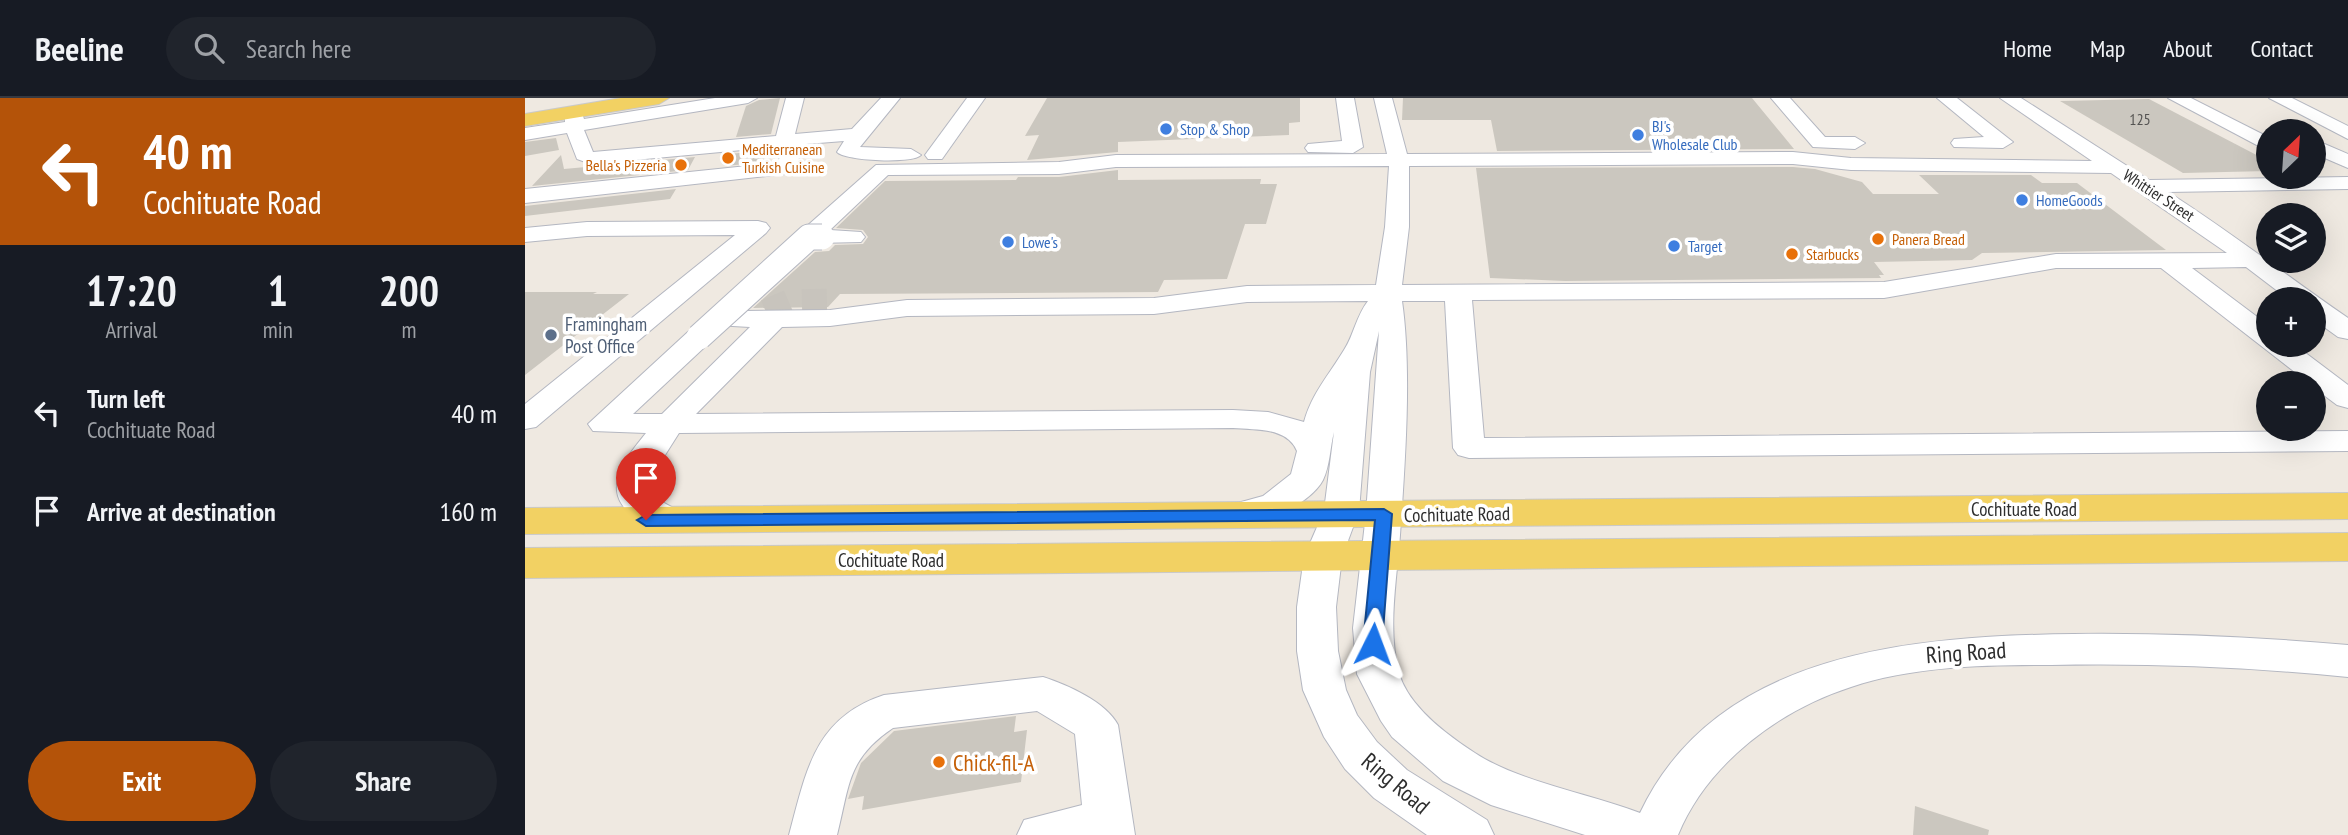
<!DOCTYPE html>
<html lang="en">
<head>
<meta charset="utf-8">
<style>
	body { margin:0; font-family:"PT Sans Narrow",sans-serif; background:#20242c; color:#f1f3f6; height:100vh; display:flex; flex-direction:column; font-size:26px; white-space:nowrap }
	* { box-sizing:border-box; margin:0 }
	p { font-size:23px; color:#9ea1a6 }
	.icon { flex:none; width:38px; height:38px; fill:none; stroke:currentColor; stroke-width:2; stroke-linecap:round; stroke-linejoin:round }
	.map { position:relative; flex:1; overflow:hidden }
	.details { display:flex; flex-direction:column; background:#171b24; width:525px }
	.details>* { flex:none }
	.hud { background:#b45309; color:#fff; overflow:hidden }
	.needle { width:46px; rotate:25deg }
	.controls { position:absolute; left:1731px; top:21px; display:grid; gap:14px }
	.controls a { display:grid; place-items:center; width:70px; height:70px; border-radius:50%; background:#171b24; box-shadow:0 7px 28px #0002; font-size:35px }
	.pin { position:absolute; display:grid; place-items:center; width:60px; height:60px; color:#fff; margin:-72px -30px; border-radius:50% 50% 50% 0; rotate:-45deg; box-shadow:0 0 7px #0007 }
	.pin .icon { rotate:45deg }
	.me { position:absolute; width:77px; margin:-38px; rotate:3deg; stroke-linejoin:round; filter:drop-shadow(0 0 5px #0008) }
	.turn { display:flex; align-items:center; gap:24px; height:147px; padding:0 28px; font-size:32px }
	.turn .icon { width:91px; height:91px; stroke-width:2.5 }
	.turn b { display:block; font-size:49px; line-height:60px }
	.eta { display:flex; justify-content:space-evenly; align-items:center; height:119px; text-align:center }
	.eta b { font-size:42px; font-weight:700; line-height:49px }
	.button { display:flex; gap:14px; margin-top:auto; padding:14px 28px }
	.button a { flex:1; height:80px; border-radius:42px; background:#b45309; color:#fff; font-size:28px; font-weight:700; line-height:80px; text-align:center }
	.button a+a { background:#20242c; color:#f1f3f6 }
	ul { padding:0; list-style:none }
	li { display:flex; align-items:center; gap:21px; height:98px; padding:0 28px }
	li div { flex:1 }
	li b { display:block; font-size:26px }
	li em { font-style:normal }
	header { display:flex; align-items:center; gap:42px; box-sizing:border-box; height:98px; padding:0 35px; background:#171b24; border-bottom:2px solid #363941 }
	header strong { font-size:33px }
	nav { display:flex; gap:38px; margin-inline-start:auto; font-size:24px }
	.search { width:490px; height:63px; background:#20242c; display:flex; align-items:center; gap:18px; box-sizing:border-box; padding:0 24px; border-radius:38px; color:#9ea1a6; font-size:26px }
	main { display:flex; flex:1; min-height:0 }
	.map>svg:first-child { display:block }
</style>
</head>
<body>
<header>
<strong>Beeline</strong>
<div class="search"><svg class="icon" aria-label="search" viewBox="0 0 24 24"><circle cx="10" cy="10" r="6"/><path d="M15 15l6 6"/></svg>Search here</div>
<nav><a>Home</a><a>Map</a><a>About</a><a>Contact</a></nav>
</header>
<main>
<section class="details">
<div class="hud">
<div class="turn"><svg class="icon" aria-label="left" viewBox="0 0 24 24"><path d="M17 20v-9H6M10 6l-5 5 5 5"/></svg><div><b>40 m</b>Cochituate Road</div></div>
</div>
<div class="eta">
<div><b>17:20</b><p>Arrival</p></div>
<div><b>1</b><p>min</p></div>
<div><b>200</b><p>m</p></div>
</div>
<ul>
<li><svg class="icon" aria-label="left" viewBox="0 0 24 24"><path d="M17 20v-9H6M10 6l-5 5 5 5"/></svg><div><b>Turn left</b><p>Cochituate Road</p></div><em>40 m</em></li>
<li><svg class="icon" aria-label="arrive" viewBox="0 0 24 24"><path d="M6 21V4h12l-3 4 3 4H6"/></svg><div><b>Arrive at destination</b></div><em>160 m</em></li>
</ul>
<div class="button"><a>Exit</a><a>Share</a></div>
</section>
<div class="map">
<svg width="1823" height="737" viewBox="0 0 1823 737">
	<rect width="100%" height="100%" fill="#efe9e1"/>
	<g fill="#cbc7bf">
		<path d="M255 0 246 36 211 39 221 8 234 2Z"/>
		<path d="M522 0H775V24L764 25V37L593 44V54L502 62 514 37 500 38Z"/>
		<path d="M878 0H1227L1269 51 972 53 966 22H877Z"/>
		<path d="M1624 1 1743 63V73L1658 75 1535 3Z"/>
		<path d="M31 40 34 52 0 58V44Z"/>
		<path d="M242 52 238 64 201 68 205 56Z"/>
		<path d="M36 57 39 71 170 59 163 72 7 88Z"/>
		<path d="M1268 69 1290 71 1337 84 1348 96H1414L1394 77H1506L1517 85H1552L1641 152 1457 155 1447 162 1349 164 1359 177H1354L1356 180 1040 183 965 180 951 70Z"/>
		<path d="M593 72V82L736 81 735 86H752L741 126H720L702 181 639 182 633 194 315 196 303 209 228 210 290 154 304 153 310 147 338 146 343 139 338 132 311 130 360 83 491 82 493 79H534Z"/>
		<path d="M151 91 145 101 0 118V108Z"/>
		<path d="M0 194H72L68 196H104L0 277Z"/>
		<path d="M491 618 489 634 502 632 496 684 337 712 339 698 323 701 336 665 369 633Z"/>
		<path d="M1390 708 1464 732 1463 737H1388Z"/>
	</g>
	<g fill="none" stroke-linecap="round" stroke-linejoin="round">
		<path stroke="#c8c4bd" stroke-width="25" stroke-dasharray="25 13" stroke-linecap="butt" d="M241 214 264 204 309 203"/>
		<defs>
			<g id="minor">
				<path d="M190 0H232L223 5 59 32 68 54 251 38 261 0H279L270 36 327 31 356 0H375L335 49 386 51 396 57C388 66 320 63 312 54L319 43 281 46 267 74 260 76 0 105V91L252 65 261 48 66 66 52 61 42 35 0 42V30L40 24V14L49 9 55 10 59 21Z"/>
				<path d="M442 0H460L417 61H403L400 57Z"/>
				<path d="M811 0H829L838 49 828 55 783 54 780 50 783 46 817 43Z"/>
				<path d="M849 0H867L882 56 1268 54 1326 60 1567 63 1475 0H1496L1624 82 1823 79V91L1643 94C1706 134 1763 179 1823 220V241L1813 239 1788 221V201H1763L1721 169 1667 170 1743 227V247H1770L1823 287V310L1812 307 1788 289V285H1784L1636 170H1531L1359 200 947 202 959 340 1823 333V353L944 360 933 357 928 350 920 203H877C887 272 880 366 875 437 872 481 862 531 874 575 883 608 922 637 950 655 992 683 1065 696 1115 715 1192 552 1391 538 1549 536 1640 535 1732 539 1823 547V579C1724 569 1625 565 1526 567 1460 567 1389 568 1326 589 1254 612 1182 666 1153 737H1060L966 707 918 683 867 639 856 623 832 576 828 530 841 416 854 233 845 274 834 413 817 459 811 509 813 553 821 592 832 617 852 644 882 672 962 722 969 737H902L849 700 820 671 799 639 778 592 772 553V509L779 459 799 413 809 334C805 349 805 368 798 382 784 409 726 432 698 425L692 417 698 409 738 398 766 376 772 353C762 329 730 332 708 330L154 335 128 376 126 393C135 408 154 408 163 422L158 430C136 436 95 420 92 393 90 372 109 350 121 335L68 333 63 326 164 233H184L188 239 184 245 108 316H137L225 229 190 227 187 221 190 211 210 191H228L232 197 218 213 305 212 382 202 629 200 722 188 851 187 860 129 864 68 591 69 534 76 363 77 305 132 336 134 340 139 336 144 291 145 274 161H256L253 156 256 151 351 67 534 64 591 57 862 56ZM1268 66 1326 72 1586 75 1702 155 1531 156 1359 184 877 187 884 129V68ZM843 203C831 218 829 237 819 252 804 277 787 295 779 324L743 314 708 312 171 316 257 229 305 228 382 218 629 216 722 204Z"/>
				<path d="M1246 0H1265L1300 39H1330L1340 45 1330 51 1288 49Z"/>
				<path d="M1412 0H1432L1488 44 1478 50 1429 49 1426 45 1429 41 1459 39Z"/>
				<path d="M1643 0H1666L1743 39V53Z"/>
				<path d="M1744 0H1767L1823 28V41Z"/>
				<path d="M1788 41 1823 56V70L1788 55Z"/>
				<path d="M233 123 241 125 245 130 241 135 11 329 0 331V306L210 137 62 138 0 144V130L62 124Z"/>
				<path d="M518 579C543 587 581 604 593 627L610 737H492L499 722 557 707 550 636 512 613 368 630C322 661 325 686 312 737H264C281 674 289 620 359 597Z"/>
			</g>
			<g id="major">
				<path d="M96 0H144L134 6 0 28V16Z"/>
				<path d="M1823 395V421L0 436V410Z"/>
				<path d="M1823 435V463L0 480V450Z"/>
			</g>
		</defs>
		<use href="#minor" stroke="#b4b7c1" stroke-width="2"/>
		<use href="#major" stroke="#c9c9c9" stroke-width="2"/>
		<use href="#minor" fill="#fff" fill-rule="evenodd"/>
		<use href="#major" fill="#f2d163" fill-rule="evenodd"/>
		<defs>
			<path id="minor-bridge" d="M174 239 284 139H297"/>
		</defs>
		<use href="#minor-bridge" stroke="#b4b7c1" stroke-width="27" stroke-linecap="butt"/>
		<use href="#minor-bridge" stroke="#fff" stroke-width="25"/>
	</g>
	<path fill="#1a73e8" stroke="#114b97" stroke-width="2" d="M859 411 867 416 857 546 848 553 838 546 850 422 121 428 112 422 121 417Z"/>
	<g fill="#3f7fe0" stroke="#fff" stroke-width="2.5">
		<circle cx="641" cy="31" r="7"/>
		<circle cx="1113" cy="37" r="7"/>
		<circle cx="1497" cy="102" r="7"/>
		<circle cx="483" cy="144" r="7"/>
		<circle cx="1149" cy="148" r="7"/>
	</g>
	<g fill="#e8710a" stroke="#fff" stroke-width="2.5">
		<circle cx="203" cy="60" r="7"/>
		<circle cx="156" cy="67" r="7"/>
		<circle cx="1353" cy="141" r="7"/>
		<circle cx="1267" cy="156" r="7"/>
		<circle cx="414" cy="664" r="7"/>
	</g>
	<circle fill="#5c6f8a" stroke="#fff" stroke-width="2.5" cx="26" cy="237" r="7"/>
	<g text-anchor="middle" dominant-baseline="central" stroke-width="7" stroke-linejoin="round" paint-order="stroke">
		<g font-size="16" fill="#555452">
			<text x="1615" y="21">125</text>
		</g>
		<g font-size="16" fill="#366cbe" stroke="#fff" text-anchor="start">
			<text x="1127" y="28">BJ's<tspan x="1127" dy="18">Wholesale Club</tspan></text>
			<text x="655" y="31">Stop &amp; Shop</text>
			<text x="1511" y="102">HomeGoods</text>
			<text x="497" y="144">Lowe's</text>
			<text x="1163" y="148">Target</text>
		</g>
		<g font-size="16" fill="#c56008" stroke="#fff" text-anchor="start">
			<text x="217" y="51">Mediterranean<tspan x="217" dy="18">Turkish Cuisine</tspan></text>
			<text x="142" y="67" text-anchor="end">Bella's Pizzeria</text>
			<text x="1367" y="141">Panera Bread</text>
			<text x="1281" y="156">Starbucks</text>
		</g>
		<g font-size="16" fill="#2e2e2e" stroke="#fff">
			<text transform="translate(1634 97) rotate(33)">Whittier Street</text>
		</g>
		<g font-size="19" fill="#4e5e75" stroke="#fff" text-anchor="start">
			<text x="40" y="226">Framingham<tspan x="40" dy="22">Post Office</tspan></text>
		</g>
		<g font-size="19" fill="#2e2e2e" stroke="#fff">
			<text x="1499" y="411">Cochituate Road</text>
			<text transform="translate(932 416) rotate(-1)">Cochituate Road</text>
			<text x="366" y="462">Cochituate Road</text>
		</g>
		<g font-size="23" fill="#2e2e2e" stroke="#fff">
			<text transform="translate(1441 554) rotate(-4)">Ring Road</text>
			<text transform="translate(871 685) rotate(40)">Ring Road</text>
		</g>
		<g font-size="23" fill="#c56008" stroke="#fff" text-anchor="start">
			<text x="428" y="664">Chick-fil-A</text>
		</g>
	</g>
</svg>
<div class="controls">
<a><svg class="needle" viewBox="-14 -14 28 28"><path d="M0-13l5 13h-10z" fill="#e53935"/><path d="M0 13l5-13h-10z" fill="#9ea1a6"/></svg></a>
<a><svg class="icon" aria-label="layers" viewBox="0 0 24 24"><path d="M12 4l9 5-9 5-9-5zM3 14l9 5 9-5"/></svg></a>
<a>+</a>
<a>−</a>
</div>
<div class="pin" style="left:121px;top:422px;background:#d93025"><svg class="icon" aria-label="arrive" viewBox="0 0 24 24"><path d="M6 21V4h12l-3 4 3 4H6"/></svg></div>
<svg class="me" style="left:848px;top:546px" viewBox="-20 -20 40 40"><path d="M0-17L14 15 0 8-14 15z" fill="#1a73e8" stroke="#fff" stroke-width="4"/></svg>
</div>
</main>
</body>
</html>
